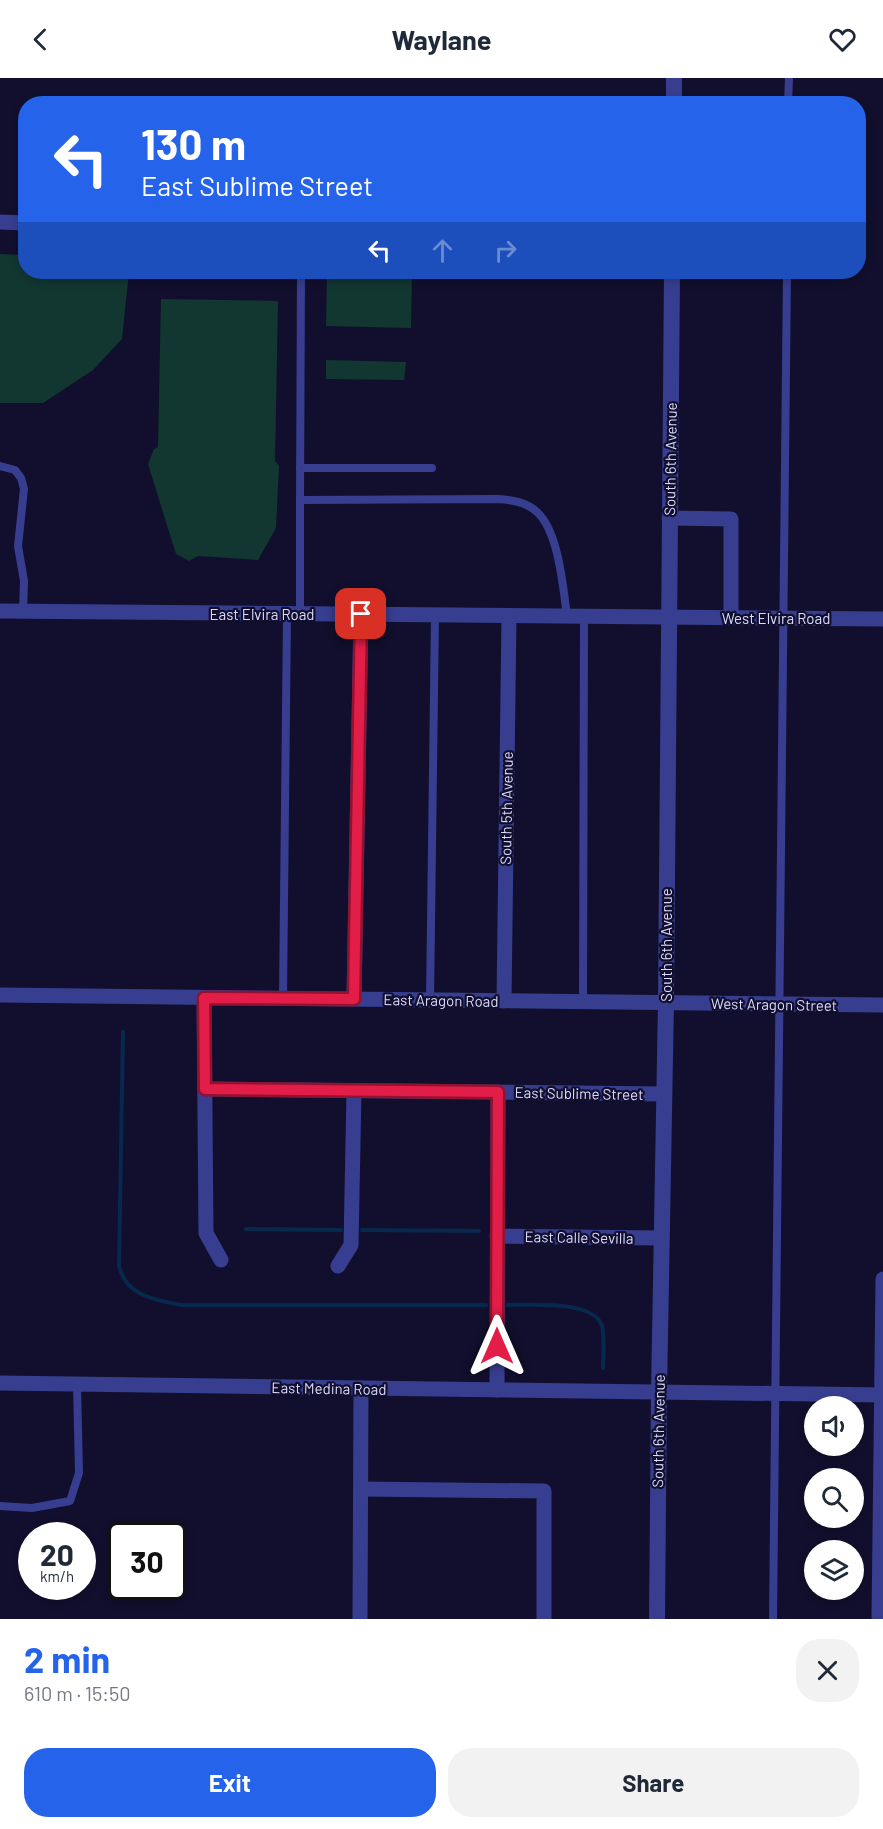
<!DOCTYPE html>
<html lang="en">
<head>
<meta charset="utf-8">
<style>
	body { margin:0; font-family:Barlow,sans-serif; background:#f2f2f3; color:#1f2937; height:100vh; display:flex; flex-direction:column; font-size:22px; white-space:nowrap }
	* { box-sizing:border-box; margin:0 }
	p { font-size:20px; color:#747a83 }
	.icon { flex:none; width:33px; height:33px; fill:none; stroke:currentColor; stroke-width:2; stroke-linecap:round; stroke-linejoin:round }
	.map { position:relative; height:1541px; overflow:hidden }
	.side { display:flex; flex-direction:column; background:#fff; flex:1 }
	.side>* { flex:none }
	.hud { position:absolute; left:18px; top:18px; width:848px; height:183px; border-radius:24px; box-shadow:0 3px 9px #0003; background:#2563eb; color:#fff; overflow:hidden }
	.buttons { position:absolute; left:804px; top:1318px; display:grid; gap:12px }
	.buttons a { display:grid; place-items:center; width:60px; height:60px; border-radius:50%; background:#fff; box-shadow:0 3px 9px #0003; font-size:30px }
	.speed { position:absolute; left:18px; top:1444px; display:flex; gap:12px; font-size:30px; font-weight:700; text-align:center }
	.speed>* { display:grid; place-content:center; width:78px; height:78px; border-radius:50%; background:#fff; box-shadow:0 3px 9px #0003; line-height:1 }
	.speed small { font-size:15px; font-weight:400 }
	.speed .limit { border:3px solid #111; border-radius:9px; background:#fff; color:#111 }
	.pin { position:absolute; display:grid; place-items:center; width:51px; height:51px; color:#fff; margin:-26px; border-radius:12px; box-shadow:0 3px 9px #0006 }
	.me { position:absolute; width:66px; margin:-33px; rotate:0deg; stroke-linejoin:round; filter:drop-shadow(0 0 4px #0008) }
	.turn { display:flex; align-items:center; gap:21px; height:126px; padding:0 24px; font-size:27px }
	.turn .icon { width:78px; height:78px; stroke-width:2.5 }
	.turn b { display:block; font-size:42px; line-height:51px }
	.lanes { display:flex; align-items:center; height:57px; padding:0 24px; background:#0003; justify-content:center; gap:30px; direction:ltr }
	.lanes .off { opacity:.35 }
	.round { display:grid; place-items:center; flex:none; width:63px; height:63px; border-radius:24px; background:#f2f2f3 }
	.summary { display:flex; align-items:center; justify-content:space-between; height:102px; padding:0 24px }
	h1 { font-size:36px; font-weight:700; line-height:45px; color:#2563eb }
	.button { display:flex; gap:12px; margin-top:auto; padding:12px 24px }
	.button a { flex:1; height:69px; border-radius:24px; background:#2563eb; color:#fff; font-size:24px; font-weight:700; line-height:69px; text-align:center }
	.button a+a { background:#f2f2f3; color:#1f2937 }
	header { display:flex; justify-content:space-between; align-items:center; height:78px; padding:0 24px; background:#fff; font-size:27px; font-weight:700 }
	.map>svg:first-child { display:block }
</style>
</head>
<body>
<header><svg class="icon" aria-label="back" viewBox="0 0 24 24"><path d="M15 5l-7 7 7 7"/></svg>Waylane<svg class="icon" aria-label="heart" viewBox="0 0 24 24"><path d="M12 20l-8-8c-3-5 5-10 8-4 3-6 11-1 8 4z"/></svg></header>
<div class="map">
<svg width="883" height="1541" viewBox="0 0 883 1541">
	<rect width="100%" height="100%" fill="#110f2d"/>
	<g fill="#123731">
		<path d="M0 176 25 177 26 194H129L122 261 93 292 43 325H0Z"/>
		<path d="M327 194H412L411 250 326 248Z"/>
		<path d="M161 221 278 223 275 383 279 388 276 450 258 482 198 478 189 483 176 476 148 386 154 371 158 369Z"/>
		<path d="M326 282 406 284 404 302 326 301Z"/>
	</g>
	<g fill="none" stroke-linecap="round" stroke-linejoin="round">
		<g stroke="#07294e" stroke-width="4">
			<path d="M123 954 119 1188C126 1218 155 1222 181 1227H486"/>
			<path d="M246 1151 341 1152"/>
			<path d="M362 1152 479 1153"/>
			<path d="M507 1227C529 1227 595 1222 602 1248 605 1261 603 1277 603 1290"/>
		</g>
		<g stroke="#373e8f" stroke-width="8">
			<path d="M788 26 789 0"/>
			<path d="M0 388 15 392 21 400 24 411 18 468 24 503 23 534"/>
			<path d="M300 390H432"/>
			<path d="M300 422 301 194"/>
			<path d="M300 536V422L498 421C513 422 526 424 537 434 559 454 563 510 567 538"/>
			<path d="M283 920 287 536"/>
			<path d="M430 922 435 537"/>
			<path d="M583 924 584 538"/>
			<path d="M0 1428 32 1430 70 1423 79 1395 77 1306"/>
			<path d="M773 1541 787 194"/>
		</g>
		<g stroke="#373e8f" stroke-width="15">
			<path d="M0 144 26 145"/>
			<path d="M669 440 731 441V540"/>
			<path d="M0 533 883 541"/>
			<path d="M0 917 883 927"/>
			<path d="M204 920 206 1155 221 1182"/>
			<path d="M354 921 361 536"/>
			<path d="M504 923 509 538"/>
			<path d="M205 1011 664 1016"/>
			<path d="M497 1158 661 1160"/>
			<path d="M338 1188 351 1167 354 1013"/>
			<path d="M0 1305 883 1317"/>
			<path d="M497 1312 498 1014"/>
			<path d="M361 1411 544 1413V1541"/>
			<path d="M360 1541 361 1310"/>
			<path d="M879 1541 883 1201"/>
		</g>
		<g stroke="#373e8f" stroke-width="16">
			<path d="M674 26V0"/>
			<path d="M657 1541 659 1314 666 924 672 194"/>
		</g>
	</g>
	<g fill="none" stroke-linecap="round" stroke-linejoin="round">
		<defs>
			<path id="route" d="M361 536 354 921 204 920 205 1011 498 1014 497 1268"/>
		</defs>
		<use href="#route" stroke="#92132f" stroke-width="15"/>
		<use href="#route" stroke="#e11d48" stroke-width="10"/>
	</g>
	<g text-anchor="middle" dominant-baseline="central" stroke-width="4.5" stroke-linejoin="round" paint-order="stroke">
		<g font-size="15" fill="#dbdbff" stroke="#110f2d">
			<text transform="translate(670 381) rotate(-89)">South 6th Avenue</text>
			<text x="262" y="536">East Elvira Road</text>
			<text x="776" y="540">West Elvira Road</text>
			<text transform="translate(506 730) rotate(-89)">South 5th Avenue</text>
			<text transform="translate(666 867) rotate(-90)">South 6th Avenue</text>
			<text transform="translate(441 922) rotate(1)">East Aragon Road</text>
			<text transform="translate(774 926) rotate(1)">West Aragon Street</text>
			<text transform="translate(579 1015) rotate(1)">East Sublime Street</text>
			<text transform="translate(579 1159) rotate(1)">East Calle Sevilla</text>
			<text transform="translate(329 1310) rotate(1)">East Medina Road</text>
			<text transform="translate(658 1353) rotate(-89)">South 6th Avenue</text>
		</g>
	</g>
</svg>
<div class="buttons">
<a><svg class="icon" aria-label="sound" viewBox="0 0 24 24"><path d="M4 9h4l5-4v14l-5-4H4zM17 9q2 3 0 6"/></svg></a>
<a><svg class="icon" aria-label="search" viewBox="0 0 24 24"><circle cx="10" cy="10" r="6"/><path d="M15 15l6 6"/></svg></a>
<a><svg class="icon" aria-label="layers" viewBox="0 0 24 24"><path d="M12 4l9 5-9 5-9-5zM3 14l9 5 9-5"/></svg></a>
</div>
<div class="speed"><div>20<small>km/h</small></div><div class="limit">30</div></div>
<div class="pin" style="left:361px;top:536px;background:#d93025"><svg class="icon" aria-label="arrive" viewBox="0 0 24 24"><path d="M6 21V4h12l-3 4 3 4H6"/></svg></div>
<svg class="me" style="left:497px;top:1268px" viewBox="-20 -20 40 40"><path d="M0-17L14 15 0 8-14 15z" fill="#e11d48" stroke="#fff" stroke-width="4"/></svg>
<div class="hud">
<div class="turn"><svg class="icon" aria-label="left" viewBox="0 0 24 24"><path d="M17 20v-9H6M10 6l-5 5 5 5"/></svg><div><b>130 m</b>East Sublime Street</div></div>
<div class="lanes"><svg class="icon" aria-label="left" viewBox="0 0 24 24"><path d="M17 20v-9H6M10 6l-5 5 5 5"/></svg><svg class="icon off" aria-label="ahead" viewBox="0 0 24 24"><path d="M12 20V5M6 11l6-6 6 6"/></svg><svg class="icon off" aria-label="right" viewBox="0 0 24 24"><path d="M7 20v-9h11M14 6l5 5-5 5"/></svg></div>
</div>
</div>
<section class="side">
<div class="summary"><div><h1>2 min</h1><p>610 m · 15:50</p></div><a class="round"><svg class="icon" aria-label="close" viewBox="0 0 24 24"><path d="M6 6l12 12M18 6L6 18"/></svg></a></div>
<div class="button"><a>Exit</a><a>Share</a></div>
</section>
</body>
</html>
